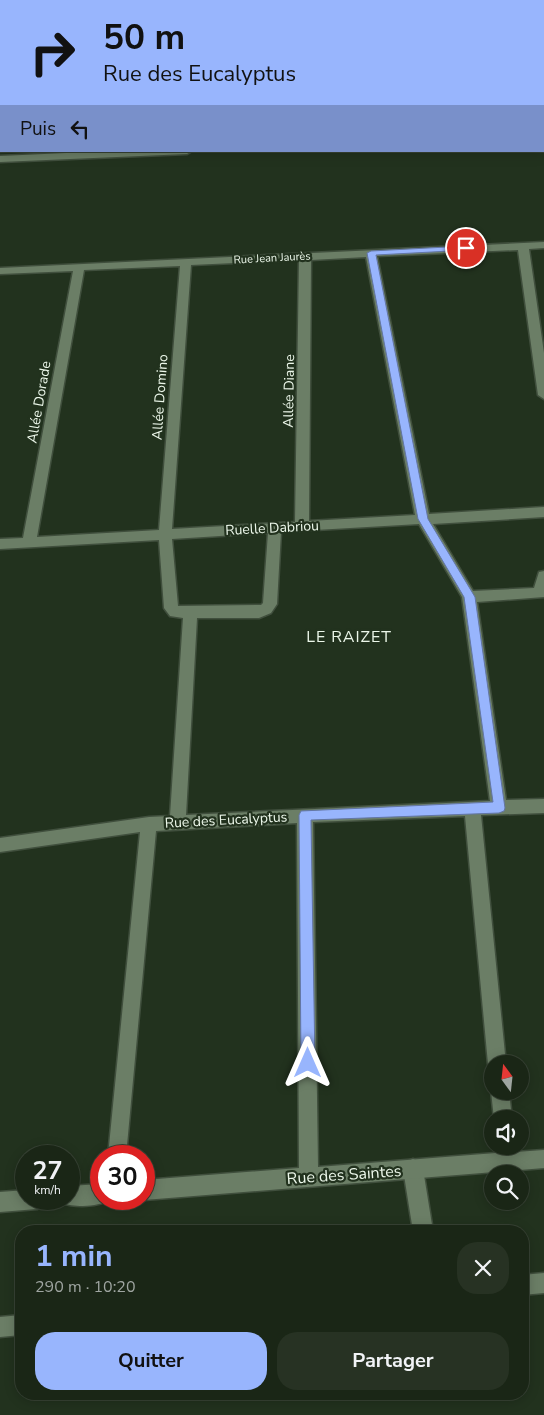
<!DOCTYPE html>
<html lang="fr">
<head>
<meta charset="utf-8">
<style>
	body { margin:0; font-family:"Nunito Sans",sans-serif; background:#273223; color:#f1f3f6; height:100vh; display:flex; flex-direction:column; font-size:19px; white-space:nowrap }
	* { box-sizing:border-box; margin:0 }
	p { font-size:16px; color:#9fa5a1 }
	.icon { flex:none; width:28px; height:28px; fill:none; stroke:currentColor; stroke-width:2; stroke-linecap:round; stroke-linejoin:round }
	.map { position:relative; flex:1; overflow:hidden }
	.panel { position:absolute; left:15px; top:1225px; width:514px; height:175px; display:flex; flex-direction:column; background:#1a2616; border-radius:20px; box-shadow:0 2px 12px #0003,0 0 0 1px #384335 }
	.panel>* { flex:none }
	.hud { position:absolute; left:0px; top:0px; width:545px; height:152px; box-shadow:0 2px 12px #0003,0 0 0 1px #384335; background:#98b5fd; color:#111; overflow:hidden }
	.needle { width:32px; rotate:345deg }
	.tools { position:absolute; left:484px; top:1055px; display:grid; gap:10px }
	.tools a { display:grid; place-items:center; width:45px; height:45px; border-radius:50%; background:#1a2616; box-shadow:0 2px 12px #0003,0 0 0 1px #384335; font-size:25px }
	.speed { position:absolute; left:15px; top:1145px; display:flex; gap:10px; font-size:25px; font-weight:700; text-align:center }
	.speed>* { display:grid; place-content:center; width:65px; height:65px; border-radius:50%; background:#1a2616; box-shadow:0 2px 12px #0003,0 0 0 1px #384335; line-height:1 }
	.speed small { font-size:12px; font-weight:400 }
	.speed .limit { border:8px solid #d22; background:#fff; color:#111 }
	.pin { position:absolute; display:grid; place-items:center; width:42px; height:42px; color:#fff; margin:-21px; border:2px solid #fff; border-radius:50%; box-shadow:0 1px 5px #0007 }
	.me { position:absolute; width:55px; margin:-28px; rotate:0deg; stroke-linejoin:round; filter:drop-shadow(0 0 4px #0008) }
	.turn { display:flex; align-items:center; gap:18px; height:105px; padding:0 20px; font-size:22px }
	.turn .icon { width:65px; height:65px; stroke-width:2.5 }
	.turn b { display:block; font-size:35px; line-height:42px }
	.then { display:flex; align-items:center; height:48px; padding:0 20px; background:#0003; gap:10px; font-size:19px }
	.round { display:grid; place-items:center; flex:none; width:52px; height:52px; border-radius:20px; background:#273223 }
	.head { display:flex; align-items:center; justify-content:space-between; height:85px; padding:0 20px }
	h1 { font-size:30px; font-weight:700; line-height:38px; color:#98b5fd }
	.primary-button { display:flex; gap:10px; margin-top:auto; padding:10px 20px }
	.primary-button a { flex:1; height:58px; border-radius:20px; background:#98b5fd; color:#111; font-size:20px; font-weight:700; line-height:58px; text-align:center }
	.primary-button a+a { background:#273223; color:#f1f3f6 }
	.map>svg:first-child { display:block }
</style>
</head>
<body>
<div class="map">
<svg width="544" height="1415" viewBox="0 0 544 1415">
	<rect width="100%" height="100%" fill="#22321e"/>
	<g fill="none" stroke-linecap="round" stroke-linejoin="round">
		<defs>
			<g id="lane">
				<rect x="222" y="0" width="8" height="1"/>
				<path d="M413 1159 420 1162 423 1169 433 1231H413L403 1169 406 1162Z"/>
				<path d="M544 1273V1293L522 1295V1275Z"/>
				<path d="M21 1315V1335L0 1337V1317Z"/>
			</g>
			<g id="street">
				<rect x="6" y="0" width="8" height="1"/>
				<path d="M110 151H192L187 154 0 162V156Z"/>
				<path d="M544 242V248L529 249 544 353V399L538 395 518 250 377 256 429 514 544 507V517L433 524 473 591 534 588 539 572 544 571V597L477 602 506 800 544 799V813L481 815 506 1064H492V1071L488 1064 465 816 313 822 318 1167 496 1153V1146H514L515 1152 544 1150V1168L144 1200 142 1199H144V1180L299 1168 297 823 156 831 126 1156H108L140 832 0 852V838L149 817 170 816 183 618 170 616 164 608 159 540 0 549V539L23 538 73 271 0 274V268ZM366 257 415 515 309 521 311 260ZM299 260 295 522 172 529 191 265ZM180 266 159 530 37 537 84 270ZM419 524 462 597 490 801 186 815 197 618H259L271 613 277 604 281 532ZM268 533 263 603 261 605 178 606 172 539Z"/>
				<path d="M492 1087V1091H509L512 1119H494L491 1091Z"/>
				<path d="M101 1184V1199H109C100 1208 73 1207 62 1203L61 1199H69V1186Z"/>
				<path d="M26 1190V1199H47L44 1206 37 1209 0 1212V1192Z"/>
			</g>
		</defs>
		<use href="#lane" stroke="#404f3d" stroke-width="3"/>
		<use href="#street" stroke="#404f3d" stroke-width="3"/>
		<use href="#lane" fill="#6b7e66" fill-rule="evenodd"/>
		<use href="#street" fill="#6b7e66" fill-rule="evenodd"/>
	</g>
	<path fill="#98b5fd" stroke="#6376a4" d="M466 246 469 247V250L376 255 428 519 475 597 505 808 504 811 499 813 311 820 315 1063 313 1068 308 1070 303 1068 301 1063 299 815 301 811 493 802 464 597 418 519 367 253 371 251Z"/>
	<g text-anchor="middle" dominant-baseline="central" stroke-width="4.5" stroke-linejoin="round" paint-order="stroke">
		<g font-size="11" fill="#ecf7ea" stroke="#22321e">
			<text transform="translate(272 258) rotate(-3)">Rue Jean Jaurès</text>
		</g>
		<g font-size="14" fill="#ecf7ea" stroke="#22321e">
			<text transform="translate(289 391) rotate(-89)">Allée Diane</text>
			<text transform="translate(160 397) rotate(-86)">Allée Domino</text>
			<text transform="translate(39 402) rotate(-80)">Allée Dorade</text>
			<text transform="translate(272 528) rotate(-3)">Ruelle Dabriou</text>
			<text transform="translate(226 820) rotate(-3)">Rue des Eucalyptus</text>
		</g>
		<g font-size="16" letter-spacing="1" fill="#ecf7ea" stroke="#22321e">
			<text x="349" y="637">LE RAIZET</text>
		</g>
		<g font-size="16" fill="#ecf7ea" stroke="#22321e">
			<text transform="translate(344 1175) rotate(-4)">Rue des Saintes</text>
		</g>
	</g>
</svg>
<div class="tools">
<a><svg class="needle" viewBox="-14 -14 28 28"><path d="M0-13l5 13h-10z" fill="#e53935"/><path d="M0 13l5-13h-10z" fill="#9fa5a1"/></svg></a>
<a><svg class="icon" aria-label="sound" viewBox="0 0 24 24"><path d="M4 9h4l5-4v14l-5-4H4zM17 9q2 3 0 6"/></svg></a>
<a><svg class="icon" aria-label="search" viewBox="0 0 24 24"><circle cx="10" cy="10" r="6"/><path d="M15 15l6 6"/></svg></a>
</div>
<div class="speed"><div>27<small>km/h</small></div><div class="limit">30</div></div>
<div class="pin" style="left:466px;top:248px;background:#d93025"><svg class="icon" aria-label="arrive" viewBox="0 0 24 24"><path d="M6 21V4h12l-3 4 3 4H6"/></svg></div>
<svg class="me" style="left:308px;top:1063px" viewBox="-20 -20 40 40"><path d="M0-17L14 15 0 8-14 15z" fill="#98b5fd" stroke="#fff" stroke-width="4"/></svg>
<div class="hud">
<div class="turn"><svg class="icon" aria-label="right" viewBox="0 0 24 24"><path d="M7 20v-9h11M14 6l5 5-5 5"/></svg><div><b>50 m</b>Rue des Eucalyptus</div></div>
<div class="then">Puis<svg class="icon" aria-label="left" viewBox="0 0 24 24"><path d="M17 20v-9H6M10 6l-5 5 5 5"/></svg></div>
</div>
<section class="panel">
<div class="head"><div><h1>1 min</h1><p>290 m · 10:20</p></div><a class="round"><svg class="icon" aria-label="close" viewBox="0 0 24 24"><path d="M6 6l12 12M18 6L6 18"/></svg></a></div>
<div class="primary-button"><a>Quitter</a><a>Partager</a></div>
</section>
</div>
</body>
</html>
